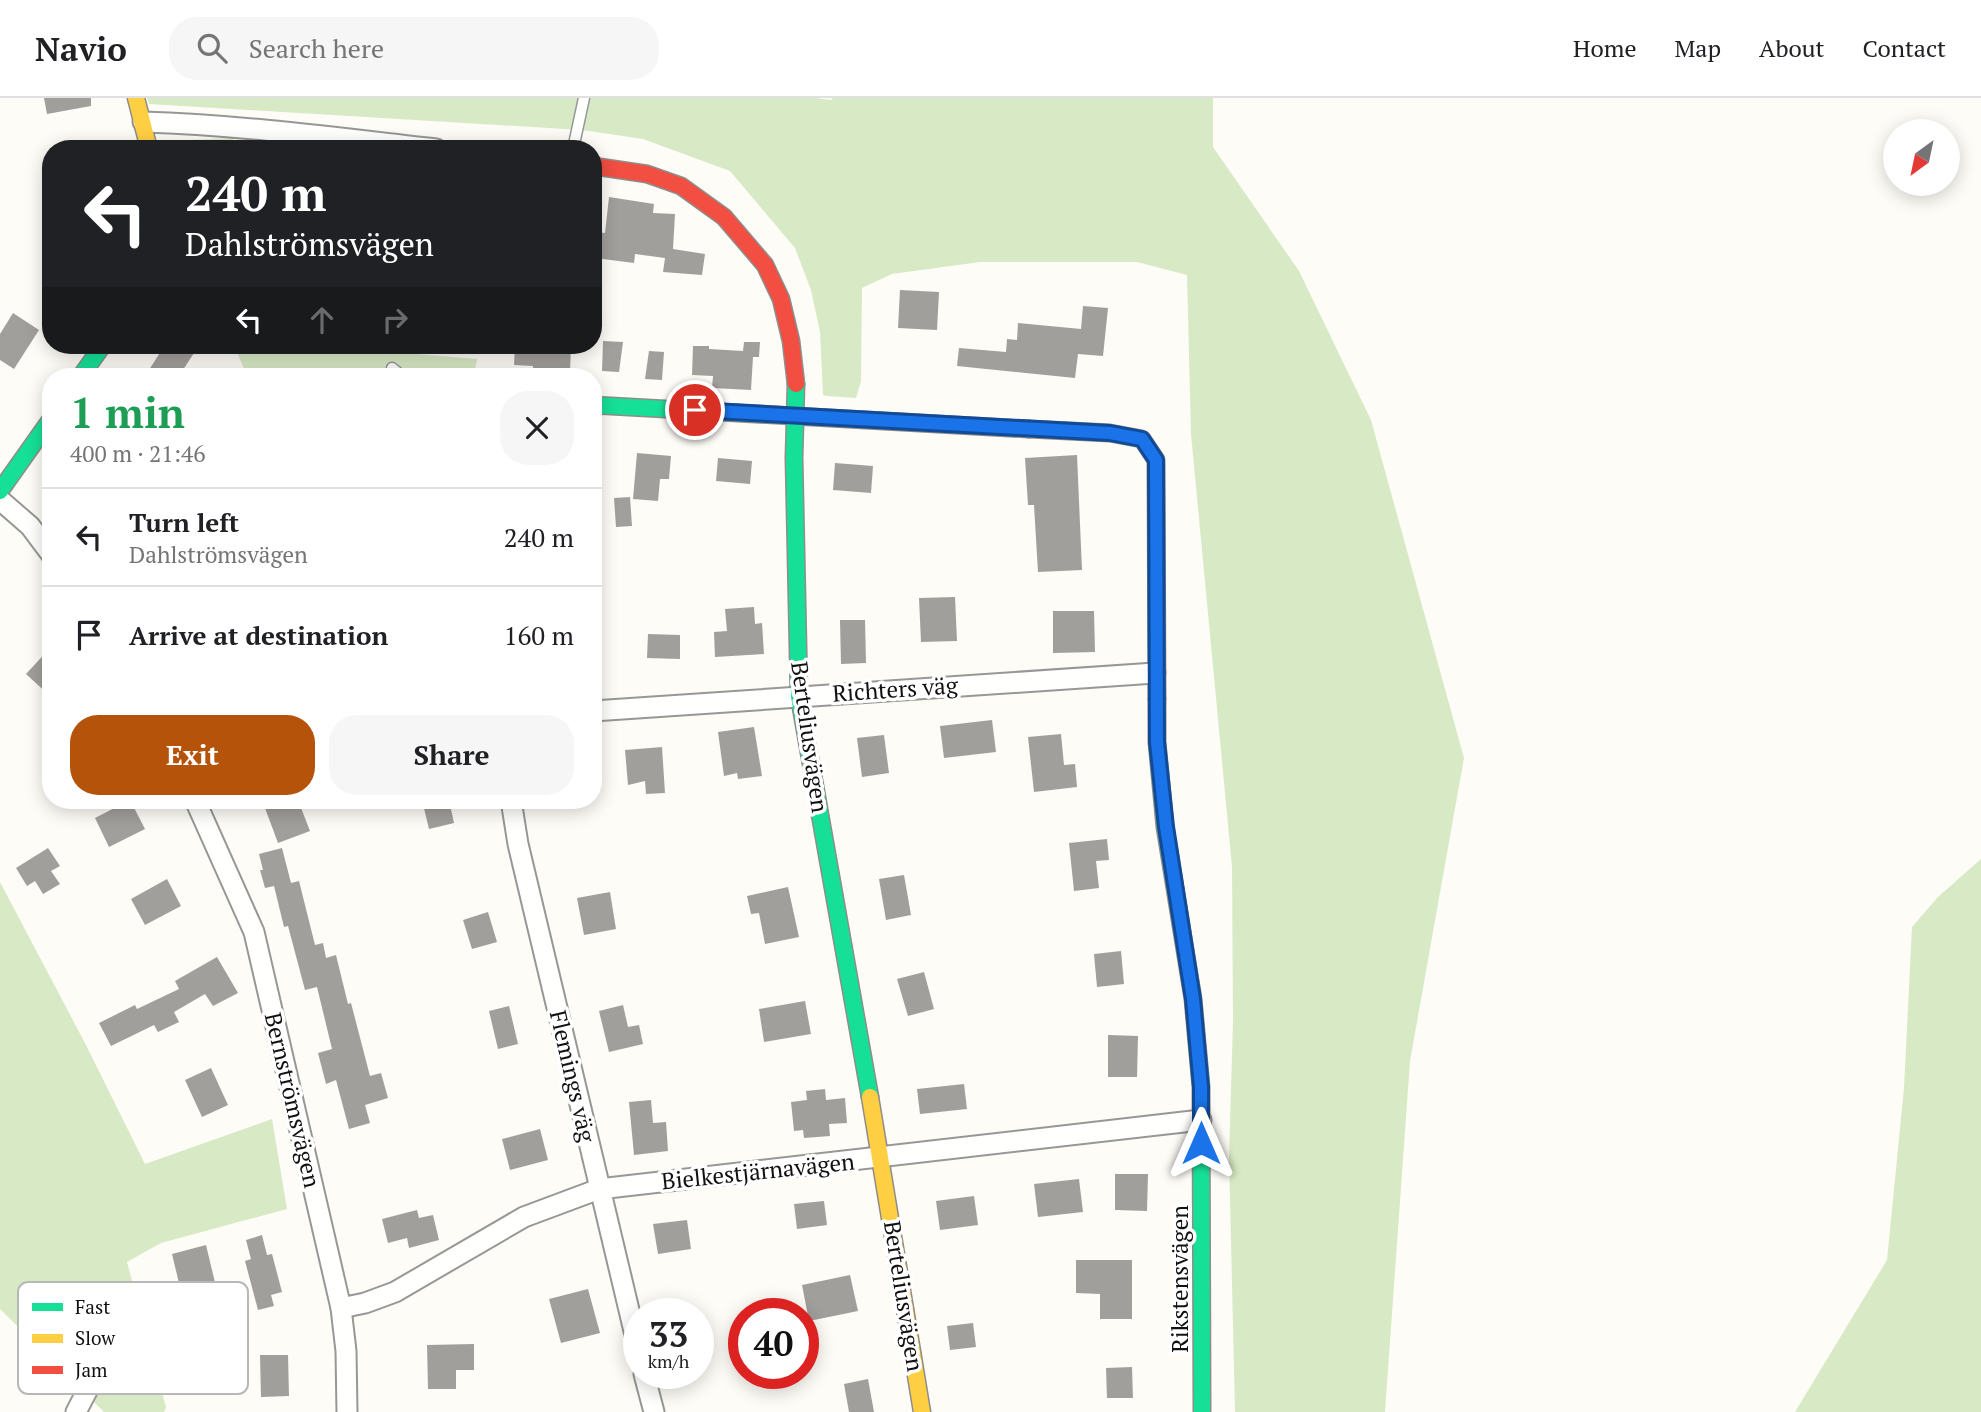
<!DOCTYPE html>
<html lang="en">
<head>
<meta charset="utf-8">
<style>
	body { margin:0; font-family:"PT Serif",serif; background:#f6f6f6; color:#202124; height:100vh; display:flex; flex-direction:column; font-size:26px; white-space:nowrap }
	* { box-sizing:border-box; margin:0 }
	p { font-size:23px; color:#757577 }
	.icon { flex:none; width:38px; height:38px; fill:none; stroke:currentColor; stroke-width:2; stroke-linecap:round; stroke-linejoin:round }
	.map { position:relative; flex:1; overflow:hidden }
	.panel { position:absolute; left:42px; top:270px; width:560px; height:441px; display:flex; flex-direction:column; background:#fff; border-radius:28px; box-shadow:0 4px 18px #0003 }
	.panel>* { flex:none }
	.banner { position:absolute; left:42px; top:42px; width:560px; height:214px; border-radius:28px; box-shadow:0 4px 18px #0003; background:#202124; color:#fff; overflow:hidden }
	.needle { width:46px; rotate:213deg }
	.tools { position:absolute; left:1883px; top:21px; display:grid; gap:14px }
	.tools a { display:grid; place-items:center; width:77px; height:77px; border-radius:50%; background:#fff; box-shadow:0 4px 18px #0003; font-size:35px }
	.speed { position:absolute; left:623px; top:1200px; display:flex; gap:14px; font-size:35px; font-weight:700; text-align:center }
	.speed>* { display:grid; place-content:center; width:91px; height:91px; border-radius:50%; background:#fff; box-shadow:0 4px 18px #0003; line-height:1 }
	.speed small { font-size:18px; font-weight:400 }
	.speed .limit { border:10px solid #d22; background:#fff; color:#111 }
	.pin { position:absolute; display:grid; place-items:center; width:60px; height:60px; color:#fff; margin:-30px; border:4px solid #fff; border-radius:50%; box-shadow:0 2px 7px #0007 }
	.me { position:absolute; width:77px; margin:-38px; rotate:0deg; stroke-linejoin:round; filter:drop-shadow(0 0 5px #0008) }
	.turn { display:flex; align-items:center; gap:24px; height:147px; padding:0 28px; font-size:32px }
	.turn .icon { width:91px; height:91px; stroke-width:2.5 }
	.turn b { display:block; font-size:49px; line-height:60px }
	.lanes { display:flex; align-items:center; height:66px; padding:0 28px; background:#0003; justify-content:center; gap:35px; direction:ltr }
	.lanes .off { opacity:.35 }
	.round { display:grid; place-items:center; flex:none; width:74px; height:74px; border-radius:28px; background:#f6f6f6 }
	.summary { display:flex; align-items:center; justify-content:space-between; height:119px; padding:0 28px }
	h1 { font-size:42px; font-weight:700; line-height:52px; color:#1e9e55 }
	.action { display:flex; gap:14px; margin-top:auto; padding:14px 28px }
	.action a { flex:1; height:80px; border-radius:28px; background:#b45309; color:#fff; font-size:28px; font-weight:700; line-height:80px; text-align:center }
	.action a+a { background:#f6f6f6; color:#202124 }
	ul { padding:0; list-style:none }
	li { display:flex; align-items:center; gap:21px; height:98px; padding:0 28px; border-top:2px solid #e0e0e0 }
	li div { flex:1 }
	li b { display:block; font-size:26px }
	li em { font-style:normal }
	header { display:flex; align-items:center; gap:42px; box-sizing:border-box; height:98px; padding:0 35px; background:#fff; border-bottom:2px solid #e0e0e0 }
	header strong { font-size:33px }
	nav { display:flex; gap:38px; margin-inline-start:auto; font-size:24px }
	.search { width:490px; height:63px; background:#f6f6f6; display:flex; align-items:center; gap:18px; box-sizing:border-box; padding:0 24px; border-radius:28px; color:#757577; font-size:26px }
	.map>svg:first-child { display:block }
</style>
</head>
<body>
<header>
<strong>Navio</strong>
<div class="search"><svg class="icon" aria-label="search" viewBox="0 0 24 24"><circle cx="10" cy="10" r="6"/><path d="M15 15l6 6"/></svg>Search here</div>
<nav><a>Home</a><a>Map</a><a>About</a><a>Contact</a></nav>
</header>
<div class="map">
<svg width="1981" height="1314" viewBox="0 0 1981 1314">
	<rect width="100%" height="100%" fill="#fdfcf7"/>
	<g fill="#d8eac5">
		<path d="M147 0H816L831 2 833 0H1213V49L1299 173 1371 322 1464 660 1410 963 1385 1314H1235L1229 1058 1233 924 1232 769 1191 336 1187 177 1137 164H980L892 176 862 190 861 283 856 300 826 298 823 297 820 234 811 192 795 150 730 73 643 41 582 32 149 6Z"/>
		<path d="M233 40 235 51H167L165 43Z"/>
		<path d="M234 247H305L477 261 474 278H247Z"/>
		<path d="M1981 761V1314H1795L1887 1162 1904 990 1912 829 1938 799Z"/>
		<path d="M0 784 86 947 145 1066 272 1021 287 1111 161 1145 127 1164 166 1309 164 1314H104L0 1211Z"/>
	</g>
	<g fill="#a19f9c">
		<path d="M44 0H91V8L47 16Z"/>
		<path d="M609 99 654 106 653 115 675 116 673 151 705 156 702 177 663 174 665 160 635 156 634 165 595 160 599 134 605 135Z"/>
		<path d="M900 192 939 194 937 232 898 230Z"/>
		<path d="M1083 208 1108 210 1103 258 1078 256 1075 280 957 268 959 250 1006 254 1007 241 1017 242 1018 225 1081 231Z"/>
		<path d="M13 215 39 232 14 271 0 262V236Z"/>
		<path d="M603 243 623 244 619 274 602 273Z"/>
		<path d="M744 244H760L759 259H753L751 292 712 290 713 278 692 277 693 248H709V251L743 253Z"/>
		<path d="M165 247H183L194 255 179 278H145Z"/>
		<path d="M515 247H561L571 248 570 274 533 273V268L514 267Z"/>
		<path d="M649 253 664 254 662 282 645 281Z"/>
		<path d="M637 355 671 358 669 381H660L658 403 633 401Z"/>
		<path d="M1077 357 1082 472 1038 474 1034 407H1028L1025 360Z"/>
		<path d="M718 360 752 363 750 386 716 383Z"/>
		<path d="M835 365 873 368 871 395 833 392Z"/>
		<path d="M630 399 632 428 616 429 614 400Z"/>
		<path d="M955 499 957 543 921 544 919 500Z"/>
		<path d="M754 509 755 526 762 525 764 556 715 559 714 534 727 533 725 511Z"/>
		<path d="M1053 513H1094L1095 554 1053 555Z"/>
		<path d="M840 522H865L866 565 841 566Z"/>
		<path d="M648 536 680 537V561L647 560Z"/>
		<path d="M51 549V599L26 576Z"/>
		<path d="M992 622 996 654 944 660 940 628Z"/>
		<path d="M754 629 762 678 738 681 737 675 724 678 718 634Z"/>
		<path d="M1061 636 1064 667 1075 666 1077 689 1034 694 1028 639Z"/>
		<path d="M884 637 889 675 862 679 857 640Z"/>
		<path d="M662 649 665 695 646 696 645 683 628 687 625 652Z"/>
		<path d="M130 702 145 731 109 749 95 720Z"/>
		<path d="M262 702H298L310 733 278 745Z"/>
		<path d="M422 702H449L454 725 429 731Z"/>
		<path d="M1107 741 1109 762 1096 763 1099 790 1074 793 1069 745Z"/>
		<path d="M48 750 60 768 51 773 60 786 43 796 35 783 27 788 16 770Z"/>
		<path d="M282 750 291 785 299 783 315 847 323 845 326 860 336 857 348 906 351 905 370 978 381 975 388 1000 365 1007 370 1025 349 1031 336 982 326 986 318 955 332 951 317 889 305 892 288 828 284 829 274 788 265 790 260 772H263L259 756Z"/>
		<path d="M904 777 911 817 886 822 879 781Z"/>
		<path d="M167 781 181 808 145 827 131 801Z"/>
		<path d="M788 789 799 839 765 846 759 815 751 816 747 798Z"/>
		<path d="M610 794 616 831 584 837 577 800Z"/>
		<path d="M488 814 497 844 472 851 463 822Z"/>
		<path d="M1121 853 1124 886 1097 889 1094 856Z"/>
		<path d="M217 859 238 895 213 908 205 896 174 914 179 924 158 934 154 927 111 948 99 925 135 907 137 911 179 891 175 883Z"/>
		<path d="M924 874 934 911 908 918 897 881Z"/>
		<path d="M805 903 811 936 764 944 759 911Z"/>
		<path d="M623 907 628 929 639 927 643 946 609 954 599 913Z"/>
		<path d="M509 908 518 946 498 951 489 913Z"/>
		<path d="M1108 937 1138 938 1137 979H1108Z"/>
		<path d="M211 970 228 1007 202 1019 185 982Z"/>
		<path d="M964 986 967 1011 920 1016 917 991Z"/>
		<path d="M825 991 826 1002 845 1000 847 1025 829 1026 830 1038 804 1040 803 1032 794 1033 791 1004 807 1002 806 993Z"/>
		<path d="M651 1002 653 1025 666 1024 668 1053 634 1057 629 1004Z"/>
		<path d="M540 1031 548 1062 510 1072 502 1041Z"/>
		<path d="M1115 1076H1148L1147 1113 1115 1112Z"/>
		<path d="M1079 1081 1083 1114 1038 1119 1034 1086Z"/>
		<path d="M974 1098 978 1127 940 1132 936 1103Z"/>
		<path d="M824 1103 827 1127 797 1131 794 1106Z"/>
		<path d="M417 1112 419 1120 433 1117 439 1142 409 1150 407 1140 388 1145 382 1121Z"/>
		<path d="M687 1122 691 1151 658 1156 653 1126Z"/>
		<path d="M262 1137 267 1157 272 1156 282 1194 271 1197 274 1208 258 1212 245 1163 251 1161 246 1142Z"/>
		<path d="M206 1147 218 1197 184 1206 172 1156Z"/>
		<path d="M1076 1162H1132V1221H1100V1196L1076 1195Z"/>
		<path d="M850 1177 858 1213 809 1223 802 1187Z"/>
		<path d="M588 1191 600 1235 561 1245 549 1201Z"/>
		<path d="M973 1225 976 1249 950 1252 947 1228Z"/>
		<path d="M474 1246V1272H456V1291H428L427 1247Z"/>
		<path d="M260 1257H288L289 1298 261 1299Z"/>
		<path d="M1132 1269 1133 1300H1107L1106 1270Z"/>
		<path d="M868 1281 874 1314H849L844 1286Z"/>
	</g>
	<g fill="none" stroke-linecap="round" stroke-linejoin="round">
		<defs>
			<g id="lane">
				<path d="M573 51 584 0"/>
				<path d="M392 270 402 278"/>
			</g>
			<g id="street">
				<path d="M143 24C241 27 339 40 436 51"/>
				<path d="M0 402 30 428 51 456"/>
				<path d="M593 613 1155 575"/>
				<path d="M195 702 254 834 341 1210 346 1253 347 1314"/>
				<path d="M511 702 518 746 639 1254"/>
				<path d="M341 1210 365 1205 395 1194 524 1119 599 1091 1201 1022"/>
				<path d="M644 1276 654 1314"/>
				<path d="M76 1314 88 1291"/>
			</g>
			<g id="fast">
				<path d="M81 278 103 247"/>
				<path d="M796 286 794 360 799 598 870 999"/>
				<path d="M593 307 1029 331"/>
				<path d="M0 393 51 321"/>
				<path d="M1157 601V644L1165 729 1193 901 1201 989 1202 1314"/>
			</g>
			<g id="slow">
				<path d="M136 0 149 51"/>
				<path d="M1029 331 1110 335 1142 341 1156 362 1157 601"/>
				<path d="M870 999 922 1314"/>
			</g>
			<path id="jam" d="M593 68 647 76 681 88 724 119 765 167 781 201 791 243 796 286"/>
		</defs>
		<use href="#lane" stroke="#979795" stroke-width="13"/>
		<use href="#street" stroke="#979795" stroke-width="23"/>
		<use href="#fast" stroke="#8e8d8b" stroke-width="19"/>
		<use href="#slow" stroke="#8e8d8b" stroke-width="19"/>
		<use href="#jam" stroke="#8e8d8b" stroke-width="19"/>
		<use href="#lane" stroke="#fffffe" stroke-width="10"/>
		<use href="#street" stroke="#fffffe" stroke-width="19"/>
		<use href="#fast" stroke="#16e098" stroke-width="16"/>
		<use href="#slow" stroke="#ffcf43" stroke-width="16"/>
		<use href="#jam" stroke="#f24e42" stroke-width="16"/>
	</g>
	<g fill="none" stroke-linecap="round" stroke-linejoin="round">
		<defs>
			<path id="route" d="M695 312 1110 335 1142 341 1156 362 1157 644 1166 729 1193 901 1201 989V1045"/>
		</defs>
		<use href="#route" stroke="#114b97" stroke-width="18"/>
		<use href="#route" stroke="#1a73e8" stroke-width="12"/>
	</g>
	<g text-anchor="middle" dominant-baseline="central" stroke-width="7" stroke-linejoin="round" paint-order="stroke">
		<g font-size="23" fill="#111" stroke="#fff">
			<text transform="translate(895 591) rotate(-4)">Richters väg</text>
			<text transform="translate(810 639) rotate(82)">Berteliusvägen</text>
			<text transform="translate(573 978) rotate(77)">Flemings väg</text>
			<text transform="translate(293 1002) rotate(77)">Bernströmsvägen</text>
			<text transform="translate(758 1073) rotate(-6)">Bielkestjärnavägen</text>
			<text transform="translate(1179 1181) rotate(-90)">Rikstensvägen</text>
			<text transform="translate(904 1198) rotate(81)">Berteliusvägen</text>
		</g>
	</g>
	<rect x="18" y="1184" width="230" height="112" rx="10" fill="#fff" stroke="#b8b8b8" stroke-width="2"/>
	<rect x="32" y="1205" width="31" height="8" fill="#16e098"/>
	<rect x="32" y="1236" width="31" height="9" fill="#ffcf43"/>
	<rect x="32" y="1268" width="31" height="8" fill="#f24e42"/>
	<g font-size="19" fill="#111">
		<text x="75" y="1216">Fast</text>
		<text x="75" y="1247">Slow</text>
		<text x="75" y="1279">Jam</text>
	</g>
</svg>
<div class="tools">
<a><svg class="needle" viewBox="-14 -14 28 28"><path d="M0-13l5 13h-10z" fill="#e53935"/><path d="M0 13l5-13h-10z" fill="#757577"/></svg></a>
</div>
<div class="speed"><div>33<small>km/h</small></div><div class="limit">40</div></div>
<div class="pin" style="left:695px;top:312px;background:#d93025"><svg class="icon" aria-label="arrive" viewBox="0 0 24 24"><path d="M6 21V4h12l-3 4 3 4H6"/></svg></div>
<svg class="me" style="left:1201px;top:1045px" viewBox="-20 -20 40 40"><path d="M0-17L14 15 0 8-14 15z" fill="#1a73e8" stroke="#fff" stroke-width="4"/></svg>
<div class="banner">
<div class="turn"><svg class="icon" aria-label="left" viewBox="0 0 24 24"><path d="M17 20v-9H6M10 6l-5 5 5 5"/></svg><div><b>240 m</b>Dahlströmsvägen</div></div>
<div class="lanes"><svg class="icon" aria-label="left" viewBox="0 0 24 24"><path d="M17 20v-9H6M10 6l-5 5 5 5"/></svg><svg class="icon off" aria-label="ahead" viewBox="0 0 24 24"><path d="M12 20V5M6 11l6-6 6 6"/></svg><svg class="icon off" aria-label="right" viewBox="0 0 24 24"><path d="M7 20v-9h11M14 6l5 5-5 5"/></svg></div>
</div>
<section class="panel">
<div class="summary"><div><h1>1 min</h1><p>400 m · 21:46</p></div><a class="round"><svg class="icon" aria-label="close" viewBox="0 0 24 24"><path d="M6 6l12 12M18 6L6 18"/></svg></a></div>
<ul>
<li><svg class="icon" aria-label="left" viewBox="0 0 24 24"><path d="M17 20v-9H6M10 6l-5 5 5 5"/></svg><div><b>Turn left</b><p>Dahlströmsvägen</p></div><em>240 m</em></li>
<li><svg class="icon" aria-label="arrive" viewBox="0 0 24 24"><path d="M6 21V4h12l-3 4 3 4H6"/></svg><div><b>Arrive at destination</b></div><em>160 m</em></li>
</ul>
<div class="action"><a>Exit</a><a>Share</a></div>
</section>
</div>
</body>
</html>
